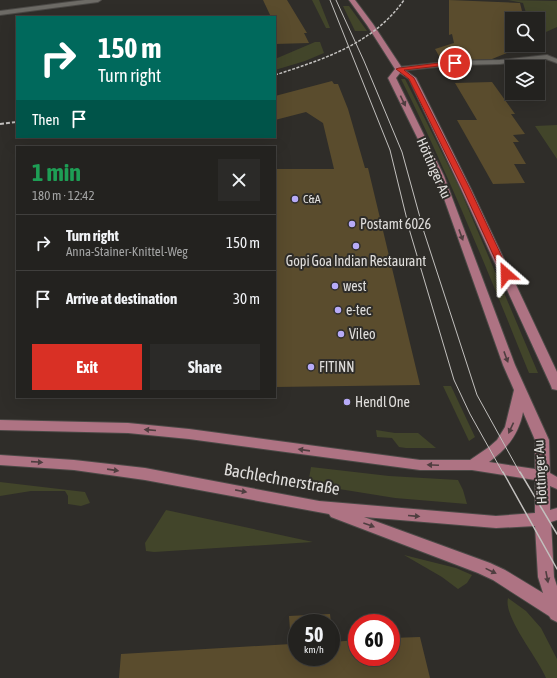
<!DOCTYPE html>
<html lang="en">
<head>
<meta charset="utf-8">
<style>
	body { margin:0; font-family:"Asap Condensed",sans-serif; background:#2b2a28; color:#f1f3f6; height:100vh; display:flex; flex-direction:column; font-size:15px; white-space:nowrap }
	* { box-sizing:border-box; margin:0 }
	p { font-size:13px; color:#a3a4a4 }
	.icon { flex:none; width:22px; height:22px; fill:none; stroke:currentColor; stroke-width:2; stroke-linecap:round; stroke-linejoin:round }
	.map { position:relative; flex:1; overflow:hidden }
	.side { position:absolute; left:16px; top:146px; width:260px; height:252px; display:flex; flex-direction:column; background:#23221f; border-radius:0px; box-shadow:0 4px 16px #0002,0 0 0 1px #403f3d }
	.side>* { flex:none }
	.hud { position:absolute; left:16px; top:16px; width:260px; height:122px; border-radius:0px; box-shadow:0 4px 16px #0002,0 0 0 1px #403f3d; background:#00695c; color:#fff; overflow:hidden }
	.controls { position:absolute; left:505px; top:12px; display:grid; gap:8px }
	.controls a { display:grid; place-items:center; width:40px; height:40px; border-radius:0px; background:#23221f; box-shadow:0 4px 16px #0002,0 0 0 1px #403f3d; font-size:20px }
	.speed { position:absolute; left:288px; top:614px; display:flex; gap:8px; font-size:20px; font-weight:700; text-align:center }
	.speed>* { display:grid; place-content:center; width:52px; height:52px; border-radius:50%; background:#23221f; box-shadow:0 4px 16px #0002,0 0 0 1px #403f3d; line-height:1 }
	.speed small { font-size:10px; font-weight:400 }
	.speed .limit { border:6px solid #d22; background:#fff; color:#111 }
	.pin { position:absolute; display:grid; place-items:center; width:34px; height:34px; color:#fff; margin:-17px; border:2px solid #fff; border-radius:50%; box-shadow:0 1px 4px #0007 }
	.me { position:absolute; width:44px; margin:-22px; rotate:335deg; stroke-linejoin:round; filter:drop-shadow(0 0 3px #0008) }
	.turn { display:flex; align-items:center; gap:14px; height:84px; padding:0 16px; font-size:18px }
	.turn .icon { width:52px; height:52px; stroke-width:2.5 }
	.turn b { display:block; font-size:28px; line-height:34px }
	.then { display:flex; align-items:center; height:38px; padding:0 16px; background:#0003; gap:8px; font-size:15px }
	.round { display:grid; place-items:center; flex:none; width:42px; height:42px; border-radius:0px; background:#2b2a28 }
	.summary { display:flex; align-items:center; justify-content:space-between; height:68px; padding:0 16px }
	h1 { font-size:24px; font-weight:700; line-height:30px; color:#1e9e55 }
	.action { display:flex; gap:8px; margin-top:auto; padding:8px 16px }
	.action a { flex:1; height:46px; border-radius:0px; background:#d93025; color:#fff; font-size:16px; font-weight:700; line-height:46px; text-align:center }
	.action a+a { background:#2b2a28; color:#f1f3f6 }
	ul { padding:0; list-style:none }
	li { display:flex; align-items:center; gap:12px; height:56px; padding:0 16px; border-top:1px solid #403f3d }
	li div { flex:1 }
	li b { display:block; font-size:15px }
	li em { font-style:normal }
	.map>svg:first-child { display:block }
</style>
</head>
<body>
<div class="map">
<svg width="557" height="678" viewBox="0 0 557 678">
	<rect width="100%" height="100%" fill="#2f2d29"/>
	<g fill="#42452a">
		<path d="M312 0H319L330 28H326Z"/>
		<path d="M508 0 557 1V27L546 32 538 30V19H528L523 3Z"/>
		<path d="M343 6H349L367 31H355Z"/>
		<path d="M315 42H320L324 53 305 61 275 70V59Z"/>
		<path d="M401 79H405L459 187 538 373H529C489 274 449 175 401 79Z"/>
		<path d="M557 125V159L535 126Z"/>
		<path d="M443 386H451L475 437 469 441Z"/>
		<path d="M376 430 395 433H418L436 448H406L399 447 392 438 377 437Z"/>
		<path d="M311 467 389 476 458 480 463 490 467 504 395 498 308 484Z"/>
		<path d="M0 482 85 492 90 503 81 506 68 504V496L65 491H31L0 496Z"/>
		<path d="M166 510 313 542 154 552 146 551 145 543Z"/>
		<path d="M404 555 456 568 472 575 467 583 458 589 442 577Z"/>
		<path d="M508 598 526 611 541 628 557 659V678H546C538 658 503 617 508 598Z"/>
	</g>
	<g fill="#5a4c2d">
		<path d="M263 0H287L307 33H304L309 43 275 44V17H271Z"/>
		<path d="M449 0 520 3 524 19H512V45H527L492 59 442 61 435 49 454 43 452 34 449 35Z"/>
		<path d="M473 66 450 75 446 67 455 66Z"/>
		<path d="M332 81 334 84H338L348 109 365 168H368L420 385 275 387V169H334L323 123 306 112 275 120V96Z"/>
		<path d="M492 82 515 114H511L525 134 513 135 519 142H513L526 164H514L525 183 493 184 457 120H477L455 83Z"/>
		<path d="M330 614 331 623H297V657H331V626L333 642 357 640V657H391V638L420 637 430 678H119L121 654 291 644 289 616Z"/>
	</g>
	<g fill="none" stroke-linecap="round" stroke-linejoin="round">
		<defs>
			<g id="street">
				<path d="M85 0H101L98 2 0 15V11Z"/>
				<path d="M547 55 557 59V63L546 59 527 60 500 64 455 65 399 71 396 69 399 67 455 61 500 60Z"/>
			</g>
			<path id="primary" d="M349 0H355L373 24 402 68 416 78 471 189 557 372V390L552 389 551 386 461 189 409 79 400 73 396 78 444 176 515 365 549 440 550 473 557 477V489L550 486V510L557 508V520L551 522 554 577 557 586V622L551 619 549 616 493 580 478 573 331 517 329 514 145 480 74 470 0 465V455L74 460 145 468 319 501 496 516 535 513V480L472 470H420L189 439 128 433 0 430V420L128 423 189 429 420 460H470L489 447 497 440 505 427 514 390 503 365 436 176 388 78 395 69 367 25ZM523 412 535 440V469L489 462C507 449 519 434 523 412ZM364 517 496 528 535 526 538 577 543 593 505 570 490 563Z"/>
		</defs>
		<use href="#street" stroke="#4b4946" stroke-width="2"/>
		<use href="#primary" stroke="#4b4946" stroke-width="2"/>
		<use href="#street" fill="#6d6b66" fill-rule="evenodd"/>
		<use href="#primary" fill="#ae7383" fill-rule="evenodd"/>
		<g stroke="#c2c0be" stroke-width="1">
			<path d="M330 0 390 150 410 232 454 380 470 414 503 473"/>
			<path d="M336 0 364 61 402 152 424 232 477 395 520 473"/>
		</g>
		<g stroke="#c2c0be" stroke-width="1.5">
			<path d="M503 472 557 569"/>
			<path d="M520 472 557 534"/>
		</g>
		<path stroke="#c2c0be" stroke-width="1.5" stroke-dasharray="3 1.5" stroke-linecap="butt" d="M275 75C324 59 373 44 404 0"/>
		<path stroke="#c2c0be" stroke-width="2" stroke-dasharray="4 2" stroke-linecap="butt" d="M0 124 17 122"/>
	</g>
	<defs><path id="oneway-solid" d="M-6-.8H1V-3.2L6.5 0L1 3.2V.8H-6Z"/></defs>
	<g fill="#4f3e40">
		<use href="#oneway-solid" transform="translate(403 101) rotate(64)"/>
		<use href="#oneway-solid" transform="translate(461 235) rotate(70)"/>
		<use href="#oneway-solid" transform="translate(506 357) rotate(70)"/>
		<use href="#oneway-solid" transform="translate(511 428) rotate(115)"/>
		<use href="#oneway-solid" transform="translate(150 430) rotate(-175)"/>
		<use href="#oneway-solid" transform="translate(304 450) rotate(-172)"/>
		<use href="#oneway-solid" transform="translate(37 462) rotate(4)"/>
		<use href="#oneway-solid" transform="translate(433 465) rotate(-178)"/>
		<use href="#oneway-solid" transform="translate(113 470) rotate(8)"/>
		<use href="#oneway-solid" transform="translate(241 491) rotate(11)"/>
		<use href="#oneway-solid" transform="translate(414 516) rotate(5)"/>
		<use href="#oneway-solid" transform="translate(369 525) rotate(20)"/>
		<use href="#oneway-solid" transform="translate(491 571) rotate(26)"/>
		<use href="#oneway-solid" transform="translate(547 577) rotate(79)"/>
	</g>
	<path fill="#d93025" stroke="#8d1f18" d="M455 61 457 62V64L404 70 414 78 470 189 510 274 506 277 502 274 463 189 409 79 396 69 399 68Z"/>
	<g fill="#b7abf8" stroke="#2f2d29" stroke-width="1.5">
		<circle cx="295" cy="199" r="4"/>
		<circle cx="352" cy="224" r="4"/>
		<circle cx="356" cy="246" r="4"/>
		<circle cx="335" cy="286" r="4"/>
		<circle cx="338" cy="310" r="4"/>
		<circle cx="341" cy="334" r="4"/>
		<circle cx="311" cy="367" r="4"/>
		<circle cx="347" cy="402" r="4"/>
	</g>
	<g text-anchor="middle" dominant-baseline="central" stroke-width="4" stroke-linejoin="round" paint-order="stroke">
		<g font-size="12" fill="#e0dedc" stroke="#2f2d29" text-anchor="start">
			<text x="303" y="199">C&amp;A</text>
		</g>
		<g font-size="14" fill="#e0dedc" stroke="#2f2d29">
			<text transform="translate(434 168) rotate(66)">Höttinger Au</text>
			<text transform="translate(540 472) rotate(-93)">Höttinger Au</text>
		</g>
		<g font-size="14" fill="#e0dedc" stroke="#2f2d29" text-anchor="start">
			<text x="360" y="224">Postamt 6026</text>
			<text x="356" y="261" text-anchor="middle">Gopi Goa Indian Restaurant</text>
			<text x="343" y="286">west</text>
			<text x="346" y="310">e-tec</text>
			<text x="349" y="334">Vileo</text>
			<text x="319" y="367">FITINN</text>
			<text x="355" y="402">Hendl One</text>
		</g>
		<g font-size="17" fill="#e0dedc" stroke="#2f2d29">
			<text transform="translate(282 479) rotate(10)">Bachlechnerstraße</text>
		</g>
	</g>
</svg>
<div class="controls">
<a><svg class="icon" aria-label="search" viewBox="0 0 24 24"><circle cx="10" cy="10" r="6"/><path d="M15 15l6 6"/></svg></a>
<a><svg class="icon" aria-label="layers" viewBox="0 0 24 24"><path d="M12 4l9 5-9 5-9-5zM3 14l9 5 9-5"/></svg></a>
</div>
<div class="speed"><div>50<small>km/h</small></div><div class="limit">60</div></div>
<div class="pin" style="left:455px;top:63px;background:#d93025"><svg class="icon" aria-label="arrive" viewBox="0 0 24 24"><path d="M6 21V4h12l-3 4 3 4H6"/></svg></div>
<svg class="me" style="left:506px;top:274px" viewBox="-20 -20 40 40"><path d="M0-17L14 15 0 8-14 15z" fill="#d93025" stroke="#fff" stroke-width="4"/></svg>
<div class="hud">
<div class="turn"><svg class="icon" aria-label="right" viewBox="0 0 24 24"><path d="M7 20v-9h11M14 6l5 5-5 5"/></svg><div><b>150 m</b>Turn right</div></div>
<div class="then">Then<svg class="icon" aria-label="arrive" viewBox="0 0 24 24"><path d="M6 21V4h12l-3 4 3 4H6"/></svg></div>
</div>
<section class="side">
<div class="summary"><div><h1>1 min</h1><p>180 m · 12:42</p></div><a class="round"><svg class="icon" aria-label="close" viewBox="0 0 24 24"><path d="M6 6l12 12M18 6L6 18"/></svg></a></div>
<ul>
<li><svg class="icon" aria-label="right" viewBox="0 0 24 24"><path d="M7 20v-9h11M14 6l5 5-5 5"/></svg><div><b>Turn right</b><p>Anna-Stainer-Knittel-Weg</p></div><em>150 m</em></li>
<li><svg class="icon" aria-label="arrive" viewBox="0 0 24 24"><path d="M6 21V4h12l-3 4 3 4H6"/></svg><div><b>Arrive at destination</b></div><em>30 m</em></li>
</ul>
<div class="action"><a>Exit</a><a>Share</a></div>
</section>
</div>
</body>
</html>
